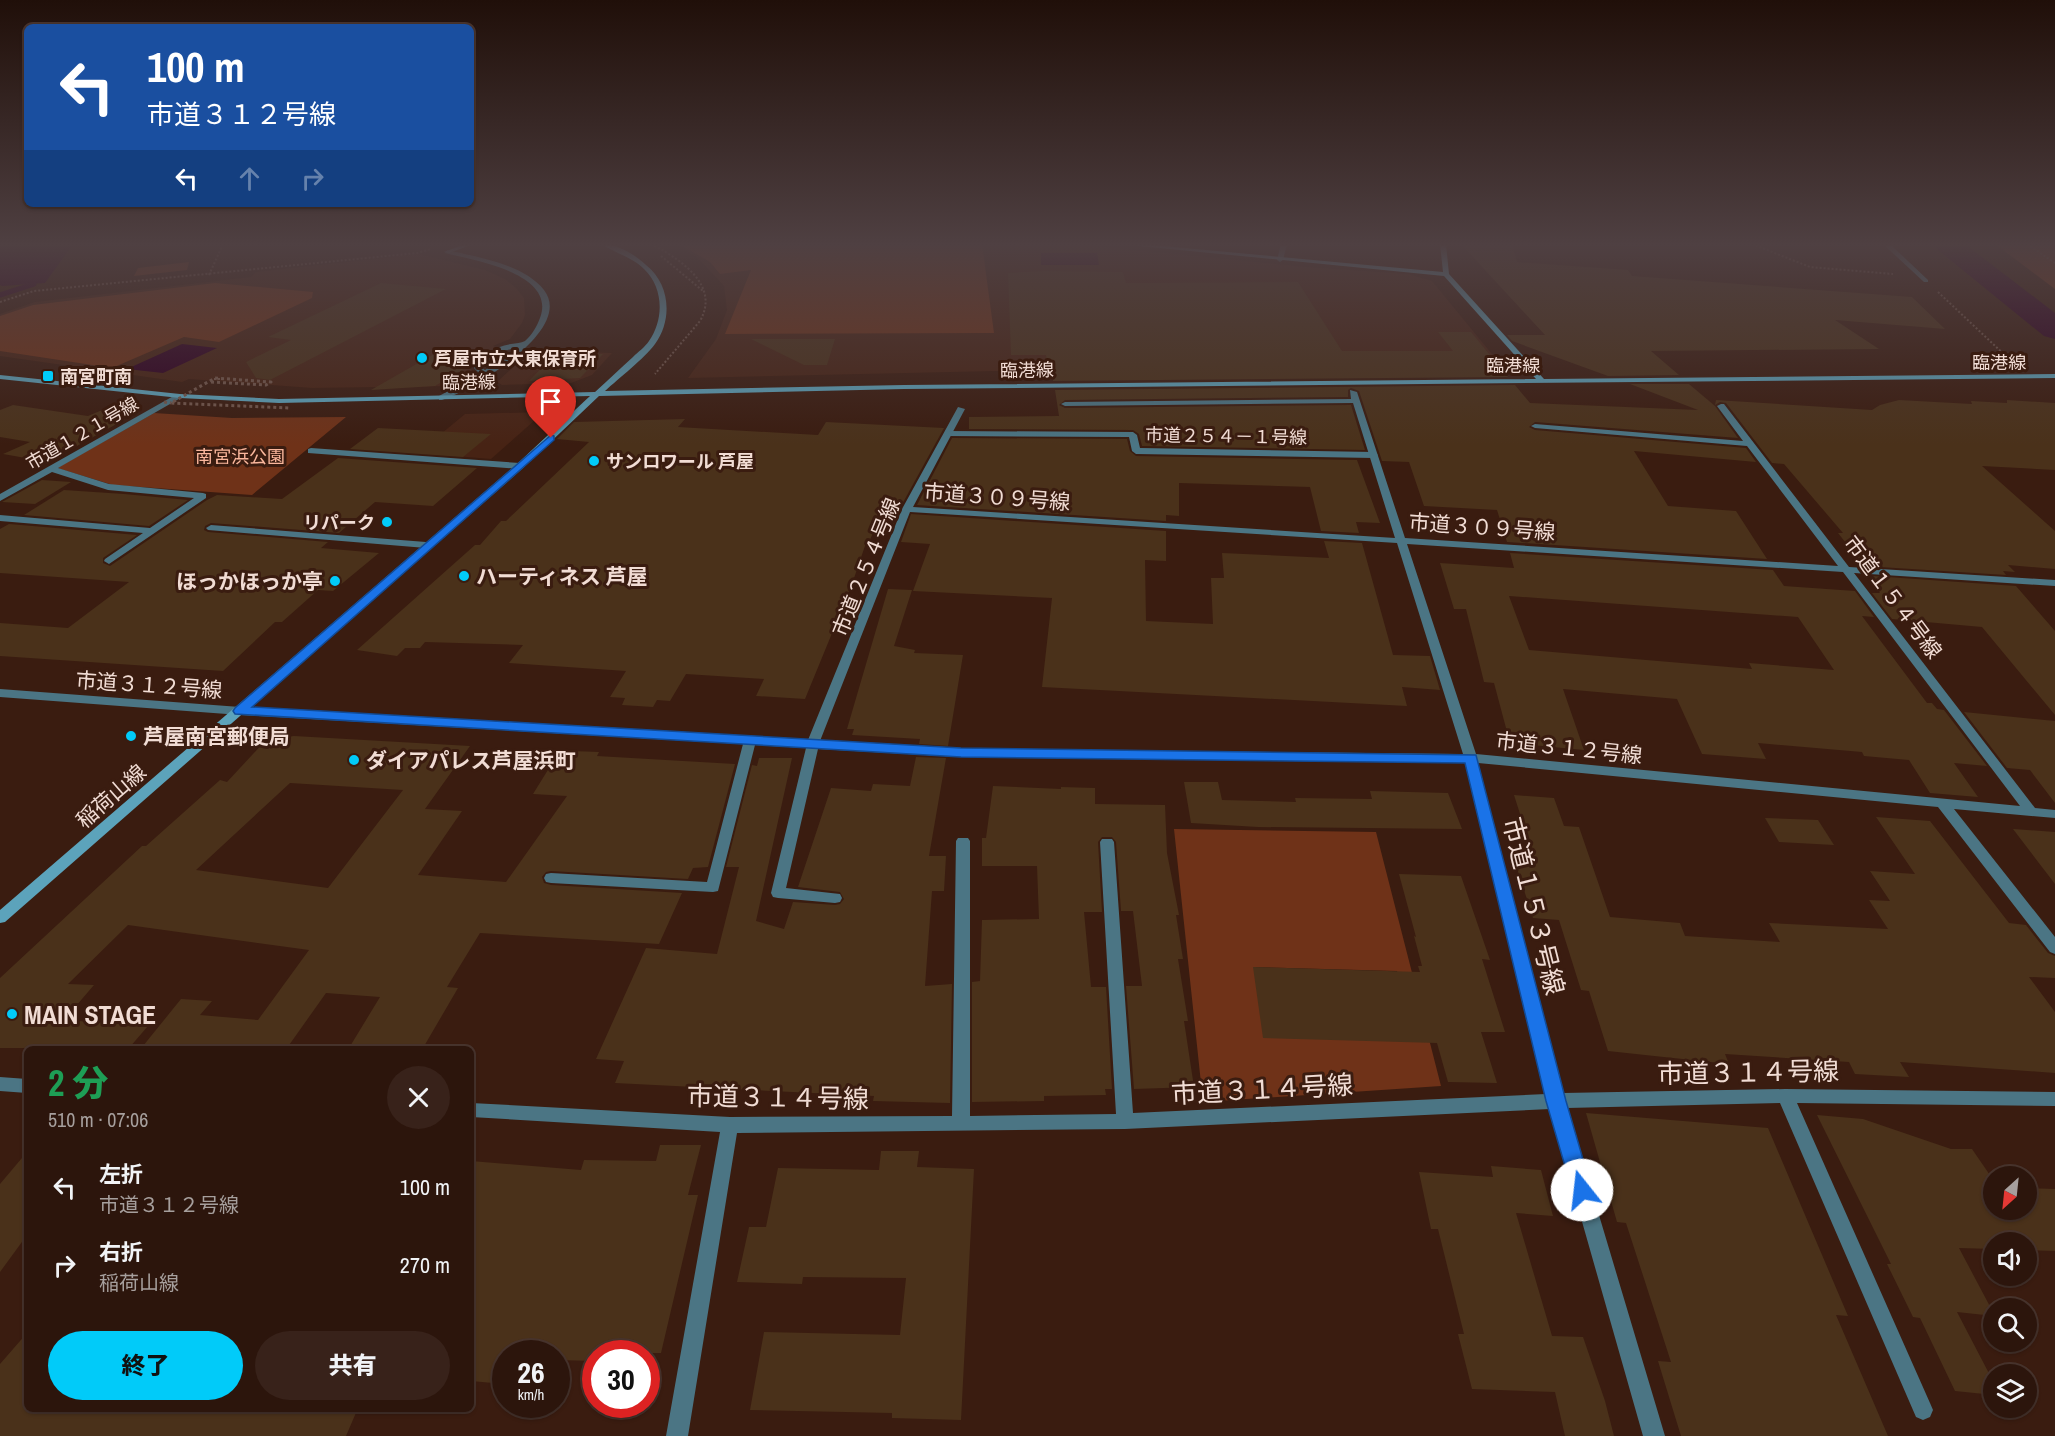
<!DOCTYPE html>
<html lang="ja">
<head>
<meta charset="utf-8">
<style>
	body { margin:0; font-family:"Archivo Narrow","Noto Sans JP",sans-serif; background:#38221a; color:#f1f3f6; height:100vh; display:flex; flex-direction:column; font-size:22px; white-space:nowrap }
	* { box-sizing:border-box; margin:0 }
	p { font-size:20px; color:#a69f9d }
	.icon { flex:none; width:33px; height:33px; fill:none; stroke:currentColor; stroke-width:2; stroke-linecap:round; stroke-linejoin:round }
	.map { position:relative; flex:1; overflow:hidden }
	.panel { position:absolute; left:24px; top:1046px; width:450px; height:366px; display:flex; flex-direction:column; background:#2c150c; border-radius:9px; box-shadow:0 2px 4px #0004,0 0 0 2px #48342d }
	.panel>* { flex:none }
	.guide { position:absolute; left:24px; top:24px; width:450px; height:183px; border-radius:9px; box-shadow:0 2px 4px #0004,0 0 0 2px #48342d; background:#1a4fa0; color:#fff; overflow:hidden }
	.needle { width:39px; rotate:207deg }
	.controls { position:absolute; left:1983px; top:1166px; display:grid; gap:12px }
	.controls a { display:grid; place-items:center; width:54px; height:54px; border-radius:50%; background:#2c150c; box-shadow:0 2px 4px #0004,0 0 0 2px #48342d; font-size:30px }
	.speed { position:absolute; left:492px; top:1340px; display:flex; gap:12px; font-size:30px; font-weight:700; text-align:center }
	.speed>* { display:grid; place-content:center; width:78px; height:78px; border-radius:50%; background:#2c150c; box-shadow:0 2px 4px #0004,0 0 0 2px #48342d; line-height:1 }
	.speed small { font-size:15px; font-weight:400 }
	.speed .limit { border:9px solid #d22; background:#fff; color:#111 }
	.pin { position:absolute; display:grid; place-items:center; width:51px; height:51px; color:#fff; margin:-62px -26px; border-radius:50% 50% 50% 0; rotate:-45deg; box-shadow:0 0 6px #0007 }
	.pin .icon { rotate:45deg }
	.me { position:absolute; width:66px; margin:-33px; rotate:344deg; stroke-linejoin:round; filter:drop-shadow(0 0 4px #0008) }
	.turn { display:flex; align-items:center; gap:21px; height:126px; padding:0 24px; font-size:27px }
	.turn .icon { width:78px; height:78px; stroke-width:2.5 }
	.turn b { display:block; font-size:42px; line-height:51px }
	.lanes { display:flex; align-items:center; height:57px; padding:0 24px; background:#0003; justify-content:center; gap:30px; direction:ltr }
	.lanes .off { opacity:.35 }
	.round { display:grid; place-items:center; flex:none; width:63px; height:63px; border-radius:32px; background:#38221a }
	.overview { display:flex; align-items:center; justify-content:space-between; height:102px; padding:0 24px }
	h1 { font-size:36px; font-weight:800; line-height:45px; color:#1e9e55 }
	.primary-button { display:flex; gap:12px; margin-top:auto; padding:12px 24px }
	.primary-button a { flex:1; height:69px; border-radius:36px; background:#01cbf9; color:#111; font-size:24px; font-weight:800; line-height:69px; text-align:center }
	.primary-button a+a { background:#38221a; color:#f1f3f6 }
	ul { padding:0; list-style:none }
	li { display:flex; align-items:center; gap:18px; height:78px; padding:0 24px }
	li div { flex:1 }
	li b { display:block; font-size:22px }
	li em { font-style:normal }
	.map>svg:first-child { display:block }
</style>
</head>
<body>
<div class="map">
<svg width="2055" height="1436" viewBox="0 0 2055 1436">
	<rect width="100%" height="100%" fill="#3a1c10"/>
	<g fill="#472314">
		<path d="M675 244H1076L1306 267 1408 274 1432 281 1496 359 1477 372 1372 368 1042 370 688 378 716 339 727 310 724 286 698 258Z"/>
		<path d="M419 254 485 270 505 279 517 289 524 298 525 315 522 323 510 339 493 346 497 347 482 355 473 362 471 369 475 375 453 386 312 388 189 379 182 382 0 356V314L35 302 251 277 256 272Z"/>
		<path d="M532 350 612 353 592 375 571 383 502 385 497 382Z"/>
		<path d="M544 412 491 459 418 453 465 414Z"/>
	</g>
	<g fill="#6f3218" fill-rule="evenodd">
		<path d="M679 244H982L994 333 725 334 751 270 720 274 710 262Z"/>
		<path d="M1995 244H2055V289Z"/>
		<path d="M189 262 187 270 134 276 138 268Z"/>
		<path d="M215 283 313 292 312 298 219 342 184 337 112 368 0 351V316L33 305Z"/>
		<path d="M154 413 232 418 346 417 252 495 113 485 57 468Z"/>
		<path d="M1174 829 1376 832 1441 1086 1203 1102ZM1254 967 1397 971 1417 1042Z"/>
	</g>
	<g fill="#2f0022">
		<path d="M0 244H73L45 283 2 286 0 285Z"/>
		<path d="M1041 253H1097L1099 265H1041Z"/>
		<path d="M182 344 217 348 163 373 127 369Z"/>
	</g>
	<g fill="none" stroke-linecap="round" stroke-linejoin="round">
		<path stroke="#2f0022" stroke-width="5" d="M0 295 34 284"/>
		<path fill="#2f0022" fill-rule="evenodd" d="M1934 244H1965L2055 313V339L2044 336 1938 250Z"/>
	</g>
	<g fill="#4a311a" fill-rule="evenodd">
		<path d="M1461 244H1512L1517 262 1628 270 1632 276 1912 297 1945 329 1835 320 1879 349 1651 351 1679 375 1608 376 1512 341 1507 335H1545Z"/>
		<path d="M1043 271 1123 272 1126 283 1298 282 1342 351H1453L1438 332H1471L1508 377 1053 381 1051 364H1047L1046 355H1011L1008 273Z"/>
		<path d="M381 283 446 289 270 380 256 378 246 362 291 340 268 337Z"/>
		<path d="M751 339H835L827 365H804Z"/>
		<path d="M441 350 486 351 474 363 435 386 371 390Z"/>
		<path d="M556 353 603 354 580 378 529 381Z"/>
		<path d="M1630 384H1689L1715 406 1738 438 1535 422 1529 427 1535 430 1746 448 1756 462 1634 451 1668 506 1736 511 1767 559 1507 542 1497 510 1424 506 1409 462 1382 461 1359 391 1351 388 1348 390V397L1065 400 1059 405 1065 408 1351 405 1365 450 1142 446 1139 434 1133 430 969 429V417L1059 416 1055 390 1515 385 1530 403 1698 410Z"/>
		<path d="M1716 400 1872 410 1880 405 1899 400 1972 404 1971 401 2007 403V400L2055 403V470L1982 466 2055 531V569L2008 565 2015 572 2003 571 2006 575 1864 566 1838 533H1843L1784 464 1772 463 1726 403 1720 402 1715 405Z"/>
		<path d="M13 405 88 416 114 405 122 421 48 462 3 454 30 442 0 437V410Z"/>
		<path d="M685 419 678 427 818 435 826 422 944 428 900 508 892 528 877 523 870 540H867L851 587 805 699 756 696 764 679 686 674 670 701 657 700 653 707 622 705 625 698 610 697 626 671 509 663 523 645 425 642 420 648H405L397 656 357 650 475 545H480L501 521H506L589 442 557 439 574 422Z"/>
		<path d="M378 428 491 434 463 457 350 449Z"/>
		<path d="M952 438 1127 439 1130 451 1136 456 1357 460 1380 523 1356 522 1359 533 1321 531 1310 487 1179 483V516L1166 515V521L917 505Z"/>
		<path d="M338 458 477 468 433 506 375 502 339 533 211 523 205 526 204 530 208 532 328 542 321 548 379 553 333 591 318 590 282 622H275L223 671 0 656V623L68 628 129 582 0 573V529L9 524 137 535 103 558V563L110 566 207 500 217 495 282 499Z"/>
		<path d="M42 480 71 482 35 504 2 502Z"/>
		<path d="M64 490 124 494 188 500 149 526 24 515Z"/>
		<path d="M911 514 1166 531V561L1145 560 1146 621 1213 624 1211 578H1224L1222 553 1329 558 1324 541 1362 543 1393 655 1430 656 1440 690 1402 687 1407 706 1042 687 1052 598 913 591 930 544 901 542Z"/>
		<path d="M1510 553 1773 570 1784 586 1855 591 1874 617 1862 616 1927 703H1932L1937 709 1944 710 1987 766 1954 763 1978 797 1930 793 1909 760 1864 756 1862 752 1758 743 1766 759 1702 754 1677 699 1563 689 1584 750 1510 743 1494 683 1484 682 1466 609H1454L1440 563 1514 568ZM1509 596 1798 617 1834 670 1749 663 1752 669 1529 650Z"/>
		<path d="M1873 576 2016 586 2055 631V715L1982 627 1892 619 1872 593H1880L1870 579 1875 580Z"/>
		<path d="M888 589 912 590 894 646 915 650 914 653 963 655 948 746 919 744 920 739 852 735 854 729H847Z"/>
		<path d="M1964 712 2055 721V803L2030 770 2007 768Z"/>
		<path d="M294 736 470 746 425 809 462 811 418 875 506 882 567 796 533 794 551 765 564 766 572 751 599 752 597 756 735 764 708 867 693 868 688 879 551 871 546 872 542 877 544 883 551 885 682 893 659 944 480 933 447 987 458 988 423 1048H349L380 997 326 993 287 1048H174L143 1046 181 999 212 1001 200 1015 258 1020 309 950 128 925 68 984 94 985 64 1020 148 1026 129 1048H0V978L142 846H146L220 780 227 782 266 740ZM290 783 403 790 328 888 196 870Z"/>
		<path d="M916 757 946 758 929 856H946L944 891H932L925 986 952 984 950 1103 873 1101 874 1096 615 1083 624 1061 596 1059 646 948 717 954 739 867H726L752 765 757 766 759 758H792L756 921 784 929 793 902 835 905 840 904 844 899 840 892 798 887 831 788 871 791 873 784 910 786Z"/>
		<path d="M1184 782H1218L1222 800 1296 802 1295 798 1372 799 1370 791 1448 793 1462 829 1258 827 1191 823Z"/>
		<path d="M993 786 1061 789V787L1095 788V804L1165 805 1167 853 1179 915H1176L1183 959H1178L1188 1021H1184L1194 1087 1134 1089 1126 986H1142L1133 911H1121L1116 842 1112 837H1102L1098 842 1102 912H1084L1091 987H1106L1112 1089H1105L1106 1095 1044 1096V1101L972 1102V982L980 981 982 920 1039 919 1037 866H982V838H986Z"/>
		<path d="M1514 795 1554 798 1564 826 1579 827 1610 917 1680 923 1685 936 1780 942 1769 923 1888 929 1869 900 1890 901 1870 871 1915 874 1876 817 1930 821 2009 923 2026 925 2048 953 2055 956V978L2029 977 2055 1012V1073L1900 1062 1909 1077 1855 1074 1849 1062 1725 1054 1729 1064 1608 1051 1589 991 1581 990 1559 920 1533 918 1513 856 1534 858Z"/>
		<path d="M1765 818 1818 820 1834 845 1779 842Z"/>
		<path d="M2013 829 2055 832V884Z"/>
		<path d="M1399 874 1461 876 1490 960 1482 959 1505 1032H1481L1497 1083 1448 1082 1437 1043 1263 1038 1253 967 1420 972 1418 966H1422L1414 936 1416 937Z"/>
		<path d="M1586 1113 1768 1128 1848 1316 1836 1315 1888 1436H1681L1658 1361 1671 1362 1626 1223 1617 1222Z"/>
		<path d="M1817 1115 1863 1119 1951 1149H1972L1994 1181V1209H2026V1188L2055 1189V1251L2026 1250V1242H1994V1249L1959 1248 1994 1314V1316L1957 1312 1994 1383V1395L1955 1391 1920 1318 1913 1317 1887 1264H1891Z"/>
		<path d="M660 1145H701L688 1195H698L661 1353H596V1361L556 1360V1353H505L493 1383 471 1381V1161L581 1170 584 1160 656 1161Z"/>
		<path d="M881 1151H919L917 1167 974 1169 961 1420 892 1418V1413L750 1410 764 1332 900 1335 906 1278 803 1277 802 1284 737 1282 749 1227H766L778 1168 879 1170Z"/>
		<path d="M27 1152V1235L0 1272V1184Z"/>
		<path d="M1491 1166 1541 1170 1553 1216 1516 1213 1552 1336 1583 1337 1605 1401 1614 1436H1565L1555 1392 1472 1389 1458 1334H1464L1438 1229H1431L1419 1172 1493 1177Z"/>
		<path d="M27 1333V1408H358L346 1436H0V1364Z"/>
	</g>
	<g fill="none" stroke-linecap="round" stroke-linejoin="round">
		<g stroke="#72574c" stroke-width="2" stroke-dasharray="2 2" stroke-linecap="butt">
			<path d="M651 244C678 258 721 284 700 321L655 374"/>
			<path d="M1752 244 1810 267 1893 274"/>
			<path d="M2027 244 2055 263"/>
			<path d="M661 256 703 291"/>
			<path d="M209 275 223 244"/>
			<path d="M1938 292 2009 359"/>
			<path d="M0 302 34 291 417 253 431 249"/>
		</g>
		<path fill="#4b7584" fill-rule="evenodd" d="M948 431 1133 432 1137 435 1140 448 1374 452 1378 455 1374 458 1136 454 1132 451 1129 437 945 436V432Z"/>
		<g fill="#4b7584" fill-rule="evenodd">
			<path d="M1281 244H1287L1283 260 1280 262 1277 260Z"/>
			<path d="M1883 244H1890L1928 280V282H1924Z"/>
			<path d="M447 250C477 257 524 264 544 290 575 330 472 390 442 400H439V396L480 374 474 368C482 353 495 347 511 344 516 343 521 343 525 341 532 335 537 326 540 318 557 273 473 260 445 253ZM518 347 485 370 482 368 494 354Z"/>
			<path d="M1350 390 1357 392 1405 538 1838 566 1747 446 1535 428 1531 426 1535 424 1743 441 1717 406 1721 404H1724L1849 567 2055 580V586L1854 573 2035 808 2055 810V818L1954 809 2055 937V954L2050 952 1938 807 1478 763 1563 1093 1785 1089 2055 1092V1106L1797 1103 1930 1403 1933 1410 1930 1417 1923 1420 1916 1417 1780 1103 1567 1108 1665 1436H1643L1550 1109 1125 1129 737 1133 688 1436H666L720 1132 471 1117V1103L730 1117 952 1116 956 841 958 838H968L970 841V1116L1116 1114 1100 842 1102 839H1112L1114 842 1133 1113 1546 1094 1466 762 961 757 818 749 786 888 840 894 842 898 840 902 835 903 778 898 773 897 771 893 806 748 755 745 718 891 713 892 551 883 546 882 544 878 546 874 551 873 707 882 743 744 240 715 0 697V689L240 707 808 740 902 509 958 407 965 409 913 507 1395 538 1353 403 1065 406 1061 404 1065 402 1351 399ZM910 512 1397 543 1463 754 961 749 820 741ZM1407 544 1843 572 2020 806 1476 754Z"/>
			<path d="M177 394 184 396 58 468 109 484 203 493 206 494V498L109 564 104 561 105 559 143 533 0 521V515L150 528 194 498 108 490 52 472 0 501V494Z"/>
			<path d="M311 448 520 463 524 466 520 469 308 453V449Z"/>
			<path d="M211 525 426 542 431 545 426 548 208 530 206 528Z"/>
			<path d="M0 1077 27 1079V1093L0 1091Z"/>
		</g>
		<g fill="#5ca3bb" fill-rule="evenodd">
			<path d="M465 244H474L449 253 444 252Z"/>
			<path d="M601 244C618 244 634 254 646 265 670 284 673 319 655 344 645 358 618 379 605 391L904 385 1536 379 1444 276 1119 244H1142L1443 272 1440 244H1446L1449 274 1544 379 2055 374V378L904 389 599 396 523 468 5 922 0 923V910L517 464 590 396 279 403 180 398 0 379V375L180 394 279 399 595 392C608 380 620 369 633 357 638 352 645 347 649 341 664 320 664 288 644 269 632 257 615 253 601 244Z"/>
		</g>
		<path stroke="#72574c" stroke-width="2" stroke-dasharray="2 2" stroke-linecap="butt" d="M214 379H223"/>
		<g stroke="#72574c" stroke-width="3" stroke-dasharray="3 3" stroke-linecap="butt">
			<path d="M211 382 266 385 271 382 215 378 171 403 290 408"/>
			<path d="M164 402 171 403"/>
		</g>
	</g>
	<linearGradient id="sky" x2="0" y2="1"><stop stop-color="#200f09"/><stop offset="0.55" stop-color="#4f4042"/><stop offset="1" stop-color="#4f4042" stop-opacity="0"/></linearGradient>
	<rect width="2055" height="445" fill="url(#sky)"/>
	<path fill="#1a73e8" stroke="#114b97" stroke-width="1.5" d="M551 435 554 436V440L252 707 961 748 1476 755 1566 1101 1592 1190 1589 1197 1582 1200 1575 1197 1572 1190 1546 1101 1465 763 961 757 235 714 233 711 235 708Z"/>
	<g fill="#01cbf9" stroke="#3a1c10" stroke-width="2">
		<circle cx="422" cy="358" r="6"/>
		<rect x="42" y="370" width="12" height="12" rx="3"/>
		<circle cx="594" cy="461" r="6"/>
		<circle cx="387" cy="522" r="6"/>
		<circle cx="464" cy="576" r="6"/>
		<circle cx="335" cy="581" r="6"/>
		<circle cx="131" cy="736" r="6"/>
		<circle cx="354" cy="760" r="6"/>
		<circle cx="12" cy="1014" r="6"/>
	</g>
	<g text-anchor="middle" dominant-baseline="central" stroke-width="6" stroke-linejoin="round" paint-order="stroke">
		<g font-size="18" font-weight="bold" fill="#f1dcd4" stroke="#3a1c10" text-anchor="start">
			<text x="434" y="358">芦屋市立大東保育所</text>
			<text x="60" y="376">南宮町南</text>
			<text x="606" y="461">サンロワール 芦屋</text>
			<text x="375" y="522" text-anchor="end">リパーク</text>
		</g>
		<g font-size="18" fill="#f1dcd4" stroke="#3a1c10">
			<text x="1999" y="362">臨港線</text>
			<text x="1513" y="365">臨港線</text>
			<text transform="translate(1027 370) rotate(-1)">臨港線</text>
			<text transform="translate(469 382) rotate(-1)">臨港線</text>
			<text transform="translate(82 433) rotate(-30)">市道１２１号線</text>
			<text transform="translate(1226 436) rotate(1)">市道２５４－１号線</text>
		</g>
		<g font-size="18" fill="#fbb79c" stroke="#3a1c10">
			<text x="240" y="456">南宮浜公園</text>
		</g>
		<g font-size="21" fill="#f1dcd4" stroke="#3a1c10">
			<text transform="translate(997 497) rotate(4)">市道３０９号線</text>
			<text transform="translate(1482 527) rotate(4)">市道３０９号線</text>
			<text transform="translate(866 567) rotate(-68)">市道２５４号線</text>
			<text transform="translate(1893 597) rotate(53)">市道１５４号線</text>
			<text transform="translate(149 685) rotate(4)">市道３１２号線</text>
			<text transform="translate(1569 748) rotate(6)">市道３１２号線</text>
			<text transform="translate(111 796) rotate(-41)">稲荷山線</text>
		</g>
		<g font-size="21" font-weight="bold" fill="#f1dcd4" stroke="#3a1c10" text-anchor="start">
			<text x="476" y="576">ハーティネス 芦屋</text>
			<text x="323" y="581" text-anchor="end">ほっかほっか亭</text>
			<text x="143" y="736">芦屋南宮郵便局</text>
			<text x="366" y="760">ダイアパレス芦屋浜町</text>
		</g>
		<g font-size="26" fill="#f1dcd4" stroke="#3a1c10">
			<text transform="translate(1534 906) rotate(76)">市道１５３号線</text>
			<text transform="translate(1748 1072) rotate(-1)">市道３１４号線</text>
			<text transform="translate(1262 1089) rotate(-3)">市道３１４号線</text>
			<text transform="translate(778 1097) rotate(1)">市道３１４号線</text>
		</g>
		<g font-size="26" font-weight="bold" fill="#f1dcd4" stroke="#3a1c10" text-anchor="start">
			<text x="24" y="1014">MAIN STAGE</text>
		</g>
	</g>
</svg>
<div class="controls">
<a><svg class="needle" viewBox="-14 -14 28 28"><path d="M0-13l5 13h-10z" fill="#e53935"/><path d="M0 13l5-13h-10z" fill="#a69f9d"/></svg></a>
<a><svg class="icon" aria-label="sound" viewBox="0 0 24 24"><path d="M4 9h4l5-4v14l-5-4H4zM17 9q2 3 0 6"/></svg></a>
<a><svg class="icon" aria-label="search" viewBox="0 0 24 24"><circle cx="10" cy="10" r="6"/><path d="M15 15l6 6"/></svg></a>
<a><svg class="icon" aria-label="layers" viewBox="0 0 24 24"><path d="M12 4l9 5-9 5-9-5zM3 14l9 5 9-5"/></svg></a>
</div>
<div class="speed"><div>26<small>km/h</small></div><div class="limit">30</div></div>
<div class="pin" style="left:551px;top:438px;background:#d93025"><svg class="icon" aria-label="arrive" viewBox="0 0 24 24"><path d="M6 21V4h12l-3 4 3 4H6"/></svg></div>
<svg class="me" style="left:1582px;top:1190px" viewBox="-20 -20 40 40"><circle r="19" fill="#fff"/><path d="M0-13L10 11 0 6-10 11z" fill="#1a73e8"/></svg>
<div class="guide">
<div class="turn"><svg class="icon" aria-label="left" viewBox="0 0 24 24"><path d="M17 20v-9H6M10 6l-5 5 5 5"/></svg><div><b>100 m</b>市道３１２号線</div></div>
<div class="lanes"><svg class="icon" aria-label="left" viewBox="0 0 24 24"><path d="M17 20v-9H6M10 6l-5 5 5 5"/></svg><svg class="icon off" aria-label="ahead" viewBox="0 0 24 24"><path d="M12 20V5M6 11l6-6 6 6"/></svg><svg class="icon off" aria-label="right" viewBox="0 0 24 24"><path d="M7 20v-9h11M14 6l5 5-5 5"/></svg></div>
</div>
<section class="panel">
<div class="overview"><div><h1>2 分</h1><p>510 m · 07:06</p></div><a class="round"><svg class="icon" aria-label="close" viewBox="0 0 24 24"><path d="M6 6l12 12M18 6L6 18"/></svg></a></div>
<ul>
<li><svg class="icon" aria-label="left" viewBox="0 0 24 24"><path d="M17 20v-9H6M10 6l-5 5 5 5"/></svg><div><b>左折</b><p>市道３１２号線</p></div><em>100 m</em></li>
<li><svg class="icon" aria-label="right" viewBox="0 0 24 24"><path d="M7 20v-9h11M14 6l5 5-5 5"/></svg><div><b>右折</b><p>稲荷山線</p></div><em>270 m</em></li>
</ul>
<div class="primary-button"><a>終了</a><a>共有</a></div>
</section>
</div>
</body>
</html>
